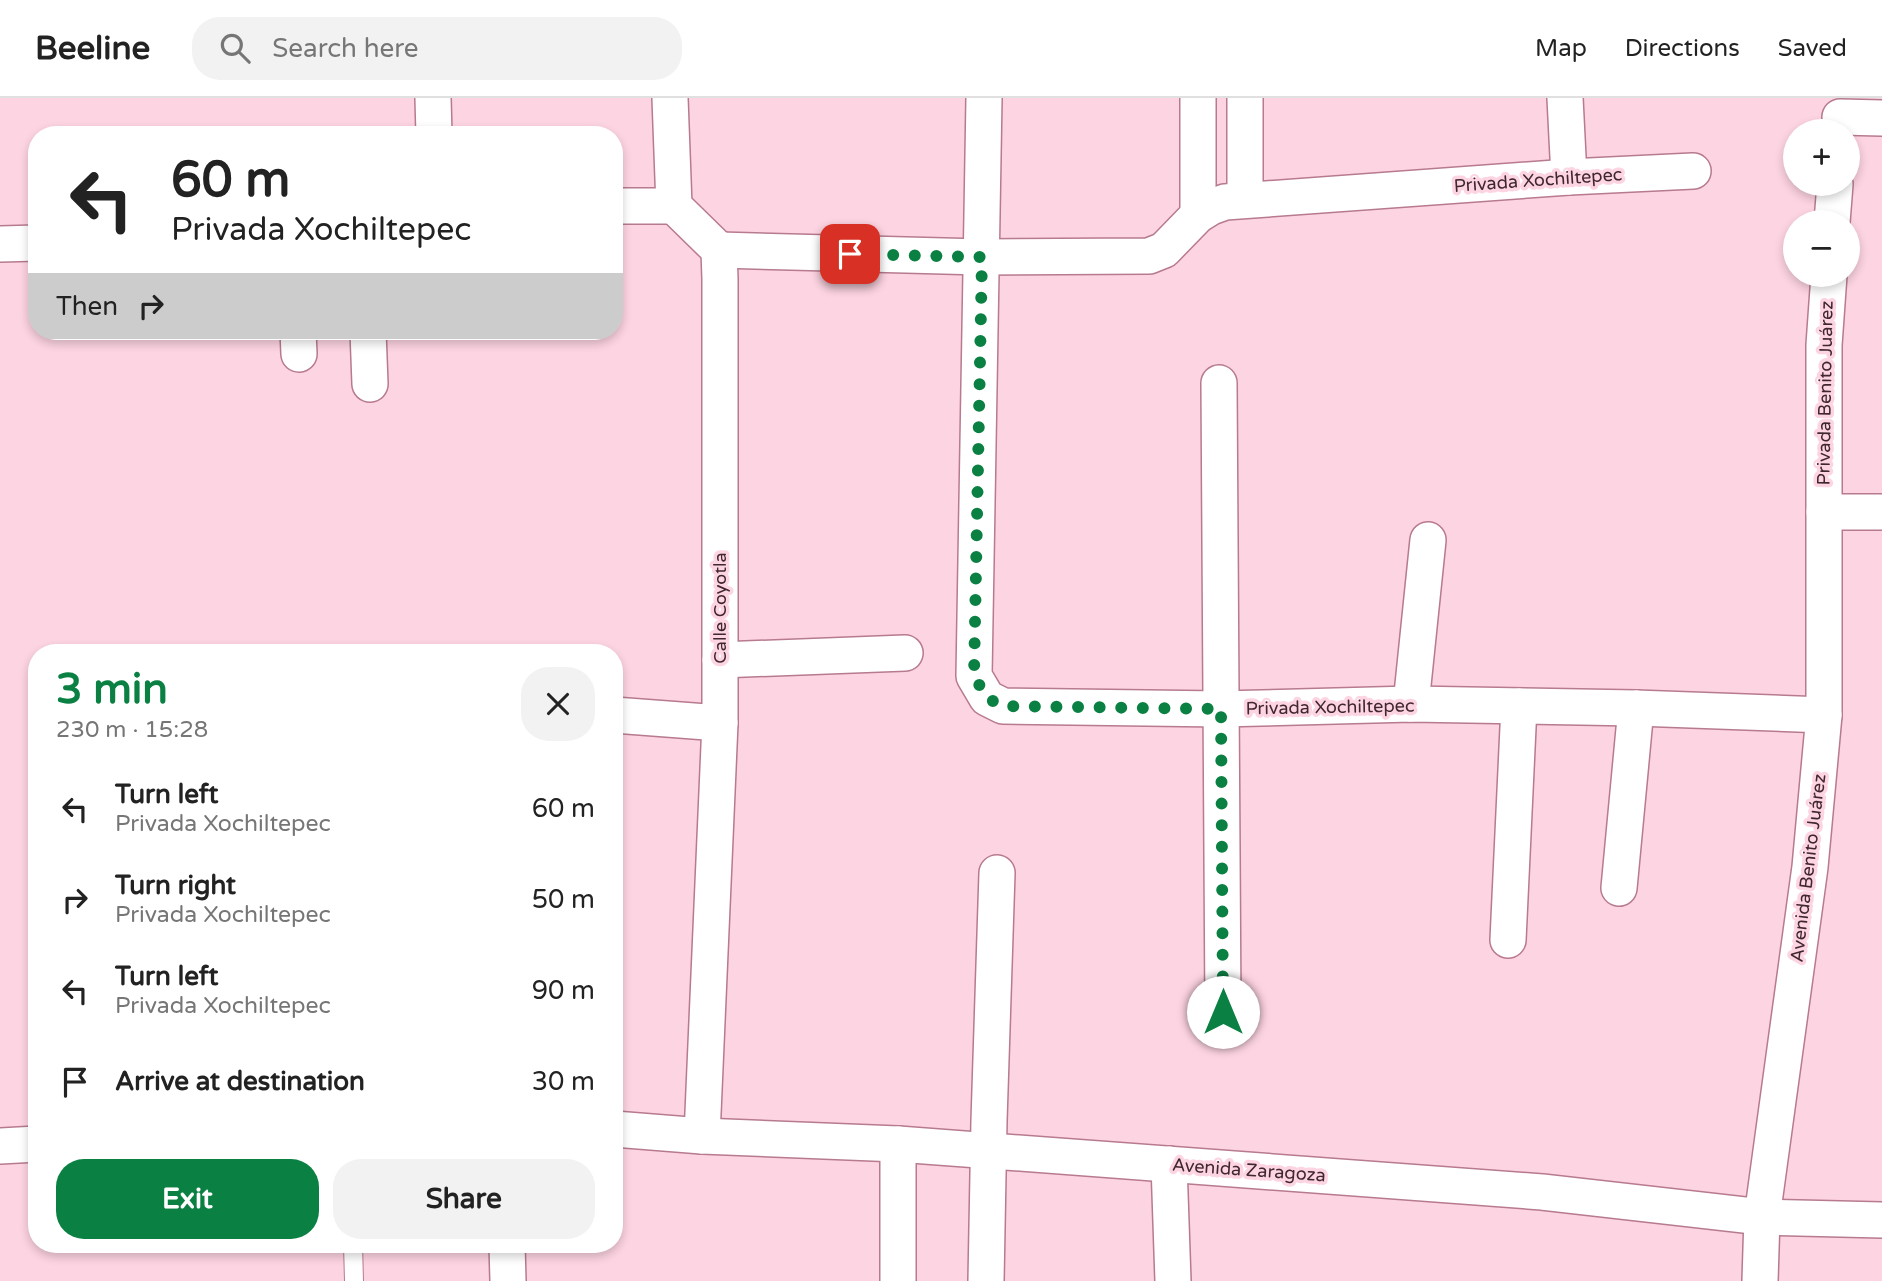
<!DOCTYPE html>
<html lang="en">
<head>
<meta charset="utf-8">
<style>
	body { margin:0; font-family:"Varela Round",sans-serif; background:#f2f2f2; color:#222; height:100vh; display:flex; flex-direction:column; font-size:26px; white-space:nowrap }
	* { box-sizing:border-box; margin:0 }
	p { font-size:23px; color:#767676 }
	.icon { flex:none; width:38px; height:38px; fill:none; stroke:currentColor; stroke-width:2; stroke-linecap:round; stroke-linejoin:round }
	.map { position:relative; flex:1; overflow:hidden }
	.drawer { position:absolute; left:28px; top:546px; width:595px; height:609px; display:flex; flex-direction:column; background:#fff; border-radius:28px; box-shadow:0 4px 10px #0003 }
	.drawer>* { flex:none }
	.guide { position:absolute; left:28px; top:28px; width:595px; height:214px; border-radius:28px; box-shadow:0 4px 10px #0003; background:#fff; color:#222; overflow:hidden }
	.fabs { position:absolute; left:1783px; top:21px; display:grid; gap:14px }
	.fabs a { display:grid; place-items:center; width:77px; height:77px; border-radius:50%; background:#fff; box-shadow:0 4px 10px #0003; font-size:35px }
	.pin { position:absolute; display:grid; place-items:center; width:60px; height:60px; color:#fff; margin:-30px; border-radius:14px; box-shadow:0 4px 10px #0006 }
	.me { position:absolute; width:77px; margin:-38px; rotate:0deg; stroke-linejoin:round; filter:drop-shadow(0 0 5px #0008) }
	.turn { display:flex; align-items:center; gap:24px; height:147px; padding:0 28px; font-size:32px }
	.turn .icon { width:91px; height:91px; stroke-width:2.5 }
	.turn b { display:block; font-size:49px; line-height:60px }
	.then { display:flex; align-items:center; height:66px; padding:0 28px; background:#0003; gap:14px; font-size:26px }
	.round { display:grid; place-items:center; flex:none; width:74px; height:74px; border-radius:28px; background:#f2f2f2 }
	.overview { display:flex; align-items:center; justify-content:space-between; height:119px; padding:0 28px }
	h1 { font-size:42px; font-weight:700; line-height:52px; color:#0b8043 }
	.cta { display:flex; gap:14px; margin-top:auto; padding:14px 28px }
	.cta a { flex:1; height:80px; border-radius:28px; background:#0b8043; color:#fff; font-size:28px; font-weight:700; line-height:80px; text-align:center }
	.cta a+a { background:#f2f2f2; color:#222 }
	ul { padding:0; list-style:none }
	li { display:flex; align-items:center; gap:21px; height:91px; padding:0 28px }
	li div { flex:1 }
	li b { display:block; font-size:26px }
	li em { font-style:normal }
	header { display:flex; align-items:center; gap:42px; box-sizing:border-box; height:98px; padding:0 35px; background:#fff; border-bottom:2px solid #e0e0e0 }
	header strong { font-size:33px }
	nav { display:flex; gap:38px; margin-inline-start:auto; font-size:24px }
	.search { width:490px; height:63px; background:#f2f2f2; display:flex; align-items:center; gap:18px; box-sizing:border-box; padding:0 24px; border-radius:28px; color:#767676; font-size:26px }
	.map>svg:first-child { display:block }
</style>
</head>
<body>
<header>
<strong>Beeline</strong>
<div class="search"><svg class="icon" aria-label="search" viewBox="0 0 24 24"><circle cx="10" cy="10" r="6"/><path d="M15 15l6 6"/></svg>Search here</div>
<nav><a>Map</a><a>Directions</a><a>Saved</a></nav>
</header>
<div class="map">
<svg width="1882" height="1183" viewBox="0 0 1882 1183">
	<rect width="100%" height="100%" fill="#fdd4e1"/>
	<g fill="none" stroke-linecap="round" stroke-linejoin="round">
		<defs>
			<path id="service" d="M353 1146 354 1183"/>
			<g id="minor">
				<path d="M433 0 434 37"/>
				<path d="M670 0 674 108 719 152 720 181V625L702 1038"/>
				<path d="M984 0 974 578 987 600 1003 608 1221 611 1411 606 1636 610 1824 617"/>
				<path d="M1245 0V102"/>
				<path d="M1565 0 1569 79"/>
				<path d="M1840 19 1882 20"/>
				<path d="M614 108H674"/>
				<path d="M1198 117V0"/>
				<path d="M1832 124 1835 86"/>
				<path d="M0 146 37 145"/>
				<path d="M719 152 982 159 1149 158 1164 152 1198 117 1211 109 1225 104 1569 79 1693 73"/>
				<path d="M298 233 299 256"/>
				<path d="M368 233 370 286"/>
				<path d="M1219 285 1223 913"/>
				<path d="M1824 414H1882"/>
				<path d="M720 562 905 555"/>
				<path d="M1411 606 1428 442"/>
				<path d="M614 617 720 625"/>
				<path d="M1619 790 1636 610"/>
				<path d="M1508 842 1519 608"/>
				<path d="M614 1031 702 1038 898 1046 1542 1094 1762 1119 1882 1122"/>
				<path d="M0 1048 37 1046"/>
				<path d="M1169 1066 1173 1183"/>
				<path d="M507 1146 508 1183"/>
				<path d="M898 1183V1046"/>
				<path d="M986 1183 989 1023 997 775"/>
				<path d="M1760 1183 1762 1119 1810 769 1824 617V247L1829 177"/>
			</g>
		</defs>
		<use href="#service" stroke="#b77a8f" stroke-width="20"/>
		<use href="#minor" stroke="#b77a8f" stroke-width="38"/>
		<use href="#service" stroke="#fff" stroke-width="18"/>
		<use href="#minor" stroke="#fff" stroke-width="35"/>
	</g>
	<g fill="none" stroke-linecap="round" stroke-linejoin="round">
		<path stroke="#0b8043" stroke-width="12" stroke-dasharray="0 21.6" d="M850 156 982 159 974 578 987 600 1003 608 1221 611 1223 914"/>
	</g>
	<g text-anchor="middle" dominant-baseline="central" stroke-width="7" stroke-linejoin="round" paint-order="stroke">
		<g font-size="18" fill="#3f262f" stroke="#fdd4e1">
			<text transform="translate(1538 82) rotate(-4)">Privada Xochiltepec</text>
			<text transform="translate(1825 295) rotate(-89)">Privada Benito Juárez</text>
			<text transform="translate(720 510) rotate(-90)">Calle Coyotla</text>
			<text transform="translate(1330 609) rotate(-1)">Privada Xochiltepec</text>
			<text transform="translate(1808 770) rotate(-83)">Avenida Benito Juárez</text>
			<text transform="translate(1249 1072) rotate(4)">Avenida Zaragoza</text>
		</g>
	</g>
</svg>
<div class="fabs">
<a>+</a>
<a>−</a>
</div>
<div class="pin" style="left:850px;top:156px;background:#d93025"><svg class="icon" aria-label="arrive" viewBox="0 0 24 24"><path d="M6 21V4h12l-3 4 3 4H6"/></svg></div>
<svg class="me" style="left:1223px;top:914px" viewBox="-20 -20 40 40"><circle r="19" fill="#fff"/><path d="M0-13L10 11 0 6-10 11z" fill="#0b8043"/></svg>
<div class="guide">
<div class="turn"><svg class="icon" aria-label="left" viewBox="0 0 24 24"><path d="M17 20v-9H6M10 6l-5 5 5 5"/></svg><div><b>60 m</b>Privada Xochiltepec</div></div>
<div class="then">Then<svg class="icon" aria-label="right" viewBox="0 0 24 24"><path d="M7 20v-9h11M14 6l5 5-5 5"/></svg></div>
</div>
<section class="drawer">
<div class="overview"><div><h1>3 min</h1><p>230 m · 15:28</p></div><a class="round"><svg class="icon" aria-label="close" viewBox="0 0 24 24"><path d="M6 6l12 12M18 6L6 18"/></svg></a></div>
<ul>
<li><svg class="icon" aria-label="left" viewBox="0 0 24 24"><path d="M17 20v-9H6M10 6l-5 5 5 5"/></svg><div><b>Turn left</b><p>Privada Xochiltepec</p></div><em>60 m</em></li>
<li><svg class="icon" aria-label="right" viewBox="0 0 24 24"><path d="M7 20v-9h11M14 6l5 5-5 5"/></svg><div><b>Turn right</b><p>Privada Xochiltepec</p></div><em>50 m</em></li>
<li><svg class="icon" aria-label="left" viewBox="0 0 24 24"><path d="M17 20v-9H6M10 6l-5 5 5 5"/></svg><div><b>Turn left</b><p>Privada Xochiltepec</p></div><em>90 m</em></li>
<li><svg class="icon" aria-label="arrive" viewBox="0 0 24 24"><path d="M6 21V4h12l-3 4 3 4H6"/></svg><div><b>Arrive at destination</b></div><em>30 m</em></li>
</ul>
<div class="cta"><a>Exit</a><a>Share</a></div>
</section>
</div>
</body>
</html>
